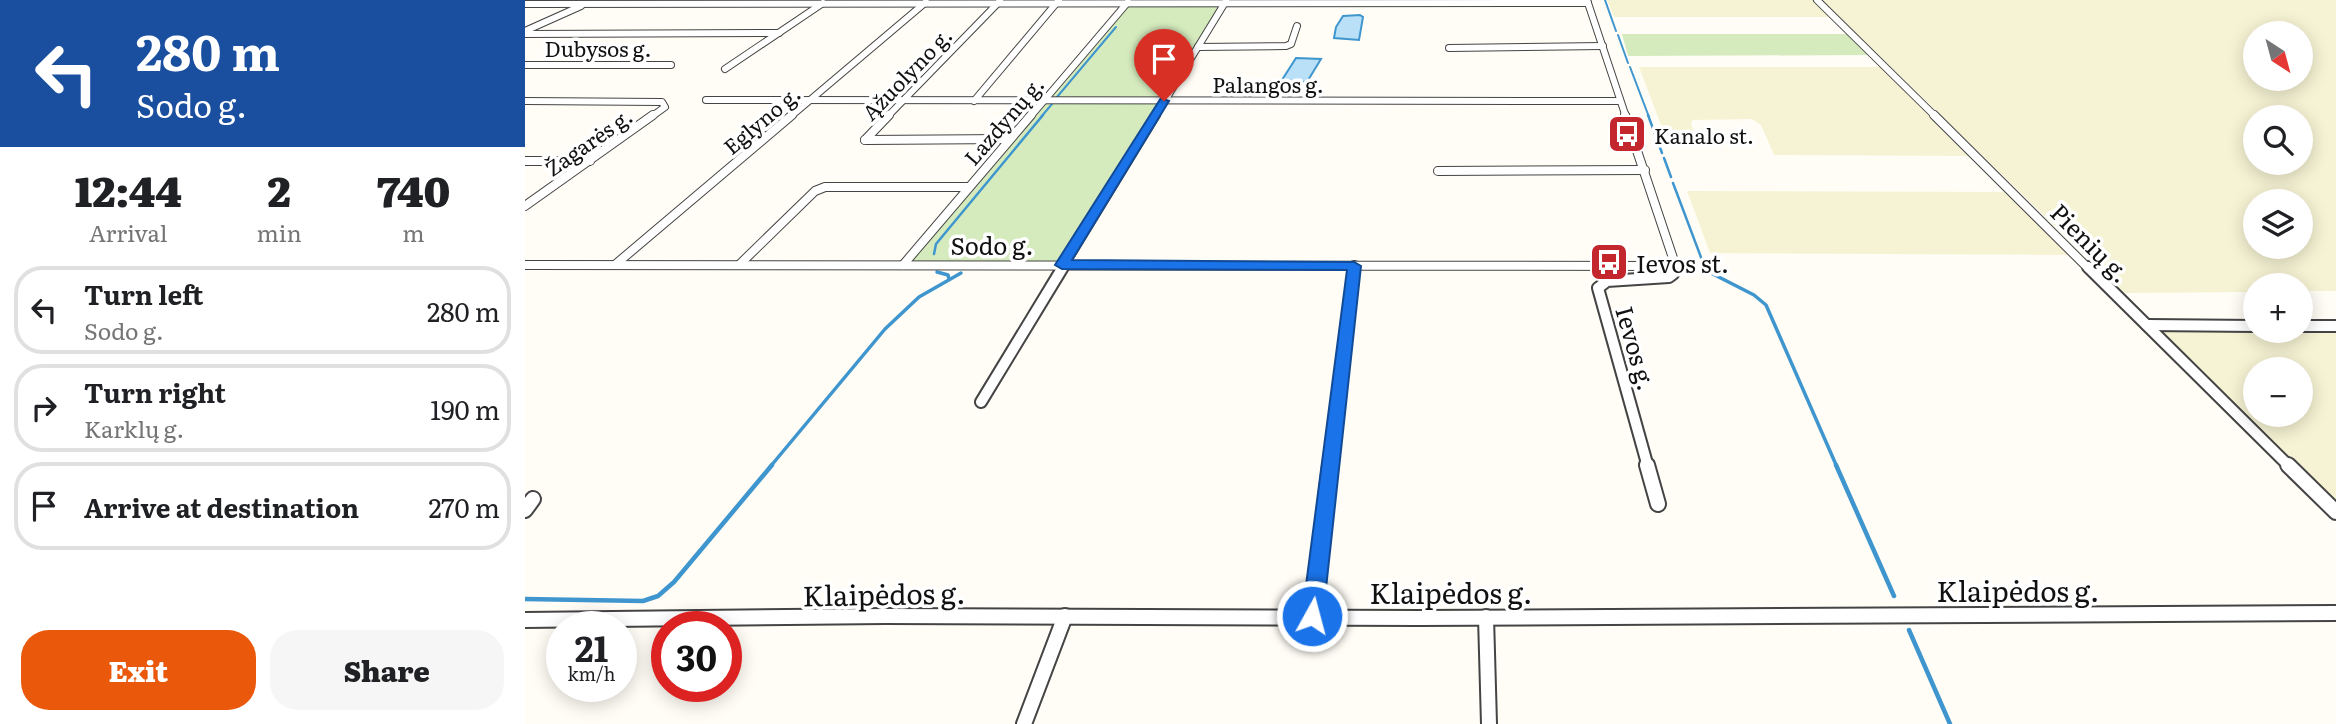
<!DOCTYPE html>
<html lang="en">
<head>
<meta charset="utf-8">
<style>
	body { margin:0; font-family:Literata,serif; background:#f6f6f6; color:#202124; height:100vh; display:flex; flex-direction:column; font-size:26px; white-space:nowrap }
	* { box-sizing:border-box; margin:0 }
	p { font-size:23px; color:#757577 }
	.icon { flex:none; width:38px; height:38px; fill:none; stroke:currentColor; stroke-width:2; stroke-linecap:round; stroke-linejoin:round }
	.map { position:relative; flex:1; overflow:hidden }
	.details { display:flex; flex-direction:column; background:#fff; width:525px }
	.details>* { flex:none }
	.top-card { background:#1a4fa0; color:#fff; overflow:hidden }
	.needle { width:46px; rotate:144deg }
	.tools { position:absolute; left:1718px; top:21px; display:grid; gap:14px }
	.tools a { display:grid; place-items:center; width:70px; height:70px; border-radius:50%; background:#fff; box-shadow:0 4px 18px #0003; font-size:35px }
	.speed { position:absolute; left:21px; top:611px; display:flex; gap:14px; font-size:35px; font-weight:700; text-align:center }
	.speed>* { display:grid; place-content:center; width:91px; height:91px; border-radius:50%; background:#fff; box-shadow:0 4px 18px #0003; line-height:1 }
	.speed small { font-size:18px; font-weight:400 }
	.speed .limit { border:10px solid #d22; background:#fff; color:#111 }
	.pin { position:absolute; display:grid; place-items:center; width:60px; height:60px; color:#fff; margin:-72px -30px; border-radius:50% 50% 50% 0; rotate:-45deg; box-shadow:0 0 7px #0007 }
	.pin .icon { rotate:45deg }
	.me { position:absolute; width:77px; margin:-38px; rotate:7deg; stroke-linejoin:round; filter:drop-shadow(0 0 5px #0008) }
	.turn { display:flex; align-items:center; gap:24px; height:147px; padding:0 21px; font-size:32px }
	.turn .icon { width:91px; height:91px; stroke-width:2.5 }
	.turn b { display:block; font-size:49px; line-height:60px }
	.eta { display:flex; justify-content:space-evenly; align-items:center; height:119px; text-align:center }
	.eta b { font-size:42px; font-weight:800; line-height:49px }
	.cta { display:flex; gap:14px; margin-top:auto; padding:14px 21px }
	.cta a { flex:1; height:80px; border-radius:28px; background:#ea580c; color:#fff; font-size:28px; font-weight:800; line-height:80px; text-align:center }
	.cta a+a { background:#f6f6f6; color:#202124 }
	ul { padding:0; list-style:none }
	li { display:flex; align-items:center; gap:21px; height:88px; margin:0 14px 10px; padding:0 7px; border:4px solid #e0e0e0; border-radius:28px }
	li div { flex:1 }
	li b { display:block; font-size:26px }
	li em { font-style:normal }
	main { display:flex; flex:1; min-height:0 }
	.map>svg:first-child { display:block }
</style>
</head>
<body>
<main>
<section class="details">
<div class="top-card">
<div class="turn"><svg class="icon" aria-label="left" viewBox="0 0 24 24"><path d="M17 20v-9H6M10 6l-5 5 5 5"/></svg><div><b>280 m</b>Sodo g.</div></div>
</div>
<div class="eta">
<div><b>12:44</b><p>Arrival</p></div>
<div><b>2</b><p>min</p></div>
<div><b>740</b><p>m</p></div>
</div>
<ul>
<li><svg class="icon" aria-label="left" viewBox="0 0 24 24"><path d="M17 20v-9H6M10 6l-5 5 5 5"/></svg><div><b>Turn left</b><p>Sodo g.</p></div><em>280 m</em></li>
<li><svg class="icon" aria-label="right" viewBox="0 0 24 24"><path d="M7 20v-9h11M14 6l5 5-5 5"/></svg><div><b>Turn right</b><p>Karklų g.</p></div><em>190 m</em></li>
<li><svg class="icon" aria-label="arrive" viewBox="0 0 24 24"><path d="M6 21V4h12l-3 4 3 4H6"/></svg><div><b>Arrive at destination</b></div><em>270 m</em></li>
</ul>
<div class="cta"><a>Exit</a><a>Share</a></div>
</section>
<div class="map">
<svg width="1811" height="724" viewBox="0 0 1811 724">
	<rect width="100%" height="100%" fill="#fffdf5"/>
	<g fill="#f6f3d4" fill-rule="evenodd">
		<path d="M1082 0H1288L1306 17H1089Z"/>
		<path d="M1297 0H1811V291H1776V285H1731V292L1599 293ZM1731 33H1776V79H1731ZM1731 117H1776V163H1731ZM1731 201H1776V247H1731Z"/>
		<path d="M1114 67H1358L1448 156 1249 155 1236 125 1227 119 1168 120 1166 123 1170 135 1167 138H1141Z"/>
		<path d="M1162 191 1484 192 1543 255 1185 253Z"/>
		<path d="M1631 329H1811V504ZM1731 369H1776V415H1731Z"/>
	</g>
	<g fill="#d5ebbd">
		<path d="M605 0H701L537 265H378Z"/>
		<path d="M1097 34H1322L1346 55 1103 56Z"/>
	</g>
	<g fill="#b9e0f7" stroke="#3f96cf" stroke-width="2">
		<path d="M835 15 838 17 834 40 809 38 811 27 818 16Z"/>
		<path d="M771 58 796 59 782 82 757 80Z"/>
	</g>
	<g fill="none" stroke-linecap="round" stroke-linejoin="round">
		<g stroke="#3f96cf" stroke-width="2">
			<path d="M1080 0 1091 31"/>
			<path d="M1093 35 1103 63"/>
			<path d="M1105 67 1124 117"/>
			<path d="M532 97 591 27"/>
			<path d="M516 117 527 104"/>
		</g>
		<g stroke="#3f96cf" stroke-width="2.5">
			<path d="M1123 115 1137 153"/>
			<path d="M1139 158 1146 177"/>
			<path d="M1148 183 1177 260"/>
			<path d="M409 254 411 244 518 115"/>
		</g>
		<g stroke="#3f96cf" stroke-width="3.5">
			<path d="M1182 271 1229 295 1241 305 1312 467"/>
			<path d="M412 272 423 275 424 279"/>
			<path d="M245 467 360 329 394 297 436 273"/>
		</g>
		<g stroke="#3f96cf" stroke-width="4.5">
			<path d="M1311 465 1369 596"/>
			<path d="M0 599 118 601 133 596 149 582 247 465"/>
			<path d="M1384 630 1425 724"/>
		</g>
		<defs>
			<g id="minor-far3">
				<path d="M1062 0 1101 117"/>
				<path d="M1292 0 1411 117"/>
				<path d="M0 4 1063 3"/>
				<path d="M0 31 56 6"/>
				<path d="M0 34 254 33"/>
				<path d="M673 47 761 46 766 44 772 26"/>
				<path d="M924 48 1078 46"/>
				<path d="M0 65H146"/>
				<path d="M200 69 298 3"/>
				<path d="M181 100 1095 101"/>
				<path d="M0 101 137 102 140 107 126 117"/>
				<path d="M449 101 534 0"/>
				<path d="M265 117 401 2"/>
				<path d="M362 117 475 1"/>
				<path d="M505 117 603 2"/>
				<path d="M630 117 701 1"/>
			</g>
			<g id="minor-far2">
				<path d="M1100 115 1148 258 1146 269"/>
				<path d="M1409 115 1564 269"/>
				<path d="M340 140 364 115"/>
				<path d="M340 140 483 139"/>
				<path d="M0 161H65"/>
				<path d="M913 171 1120 170"/>
				<path d="M0 206 128 115"/>
				<path d="M91 264 267 115"/>
				<path d="M215 264 290 191 300 187H443"/>
				<path d="M0 265 1145 266"/>
				<path d="M378 265 506 115"/>
				<path d="M537 269 631 115"/>
				<path d="M829 269V266"/>
			</g>
			<g id="minor-far1">
				<path d="M1563 267 1765 467"/>
				<path d="M1622 325 1731 326"/>
				<path d="M1776 326H1811"/>
				<path d="M456 402 538 267"/>
				<path d="M805 467 829 267"/>
				<path d="M1123 467 1073 288 1082 281 1144 277 1148 274 1145 267"/>
			</g>
			<g id="minor">
				<path d="M1122 465 1133 504"/>
				<path d="M1763 465 1811 512"/>
				<path d="M0 510 8 499"/>
				<path d="M787 616 805 465"/>
				<path d="M961 617 964 724"/>
				<path d="M0 620 360 616 894 618 1811 613"/>
				<path d="M499 724 540 616"/>
			</g>
		</defs>
		<use href="#minor-far3" stroke="#444" stroke-width="8"/>
		<use href="#minor-far2" stroke="#444" stroke-width="10"/>
		<use href="#minor-far1" stroke="#444" stroke-width="14"/>
		<use href="#minor" stroke="#444" stroke-width="18"/>
		<use href="#minor-far3" stroke="#fff" stroke-width="6"/>
		<use href="#minor-far2" stroke="#fff" stroke-width="8"/>
		<use href="#minor-far1" stroke="#fff" stroke-width="10"/>
		<use href="#minor" stroke="#fff" stroke-width="14"/>
	</g>
	<path fill="#1a73e8" stroke="#114b97" stroke-width="2" d="M636 98 644 101 547 260 829 262 836 266 798 616 795 622 787 625 780 622 777 616 822 270 537 269 530 265Z"/>
	<defs>
		<symbol id="bus-square" viewBox="-11 -11 22 22"><rect x="-9" y="-9" width="18" height="18" rx="4" fill="#c4262e" stroke="#fff"/><path d="M-5-6H5V4H4V6H2V4H-2V6H-4V4H-5ZM-3.5-4V0h7V-4ZM-3.5 1.2v1.5H-2V1.2ZM2 1.2v1.5H3.5V1.2Z" fill="#fff"/></symbol>
	</defs>
	<g fill-rule="evenodd">
		<use href="#bus-square" x="1080" y="112" width="44" height="44"/>
		<use href="#bus-square" x="1062" y="240" width="44" height="44"/>
	</g>
	<g text-anchor="middle" dominant-baseline="central" stroke-width="7" stroke-linejoin="round" paint-order="stroke">
		<g font-size="21" fill="#111" stroke="#fff">
			<text x="73" y="47">Dubysos g.</text>
			<text transform="translate(381 73) rotate(-46)">Ąžuolyno g.</text>
			<text x="743" y="83">Palangos g.</text>
			<text transform="translate(236 119) rotate(-40)">Eglyno g.</text>
			<text transform="translate(478 120) rotate(-49)">Lazdynų g.</text>
			<text transform="translate(63 141) rotate(-35)">Žagarės g.</text>
		</g>
		<g font-size="21" fill="#111" stroke="#fff" text-anchor="start">
			<text x="1129" y="134">Kanalo st.</text>
		</g>
		<g font-size="24" fill="#111" stroke="#fff">
			<text transform="translate(1566 242) rotate(45)">Pienių g.</text>
			<text x="467" y="244">Sodo g.</text>
			<text transform="translate(1112 348) rotate(74)">Ievos g.</text>
		</g>
		<g font-size="24" fill="#111" stroke="#fff" text-anchor="start">
			<text x="1111" y="262">Ievos st.</text>
		</g>
		<g font-size="28" fill="#111" stroke="#fff">
			<text x="1493" y="590">Klaipėdos g.</text>
			<text x="926" y="592">Klaipėdos g.</text>
			<text transform="translate(359 593) rotate(-1)">Klaipėdos g.</text>
		</g>
	</g>
</svg>
<div class="tools">
<a><svg class="needle" viewBox="-14 -14 28 28"><path d="M0-13l5 13h-10z" fill="#e53935"/><path d="M0 13l5-13h-10z" fill="#757577"/></svg></a>
<a><svg class="icon" aria-label="search" viewBox="0 0 24 24"><circle cx="10" cy="10" r="6"/><path d="M15 15l6 6"/></svg></a>
<a><svg class="icon" aria-label="layers" viewBox="0 0 24 24"><path d="M12 4l9 5-9 5-9-5zM3 14l9 5 9-5"/></svg></a>
<a>+</a>
<a>−</a>
</div>
<div class="speed"><div>21<small>km/h</small></div><div class="limit">30</div></div>
<div class="pin" style="left:639px;top:101px;background:#d93025"><svg class="icon" aria-label="arrive" viewBox="0 0 24 24"><path d="M6 21V4h12l-3 4 3 4H6"/></svg></div>
<svg class="me" style="left:787px;top:616px" viewBox="-20 -20 40 40"><circle r="17" fill="#1a73e8" stroke="#fff" stroke-width="3"/><path d="M0-11L8 9 0 5-8 9z" fill="#fff"/></svg>
</div>
</main>
</body>
</html>
